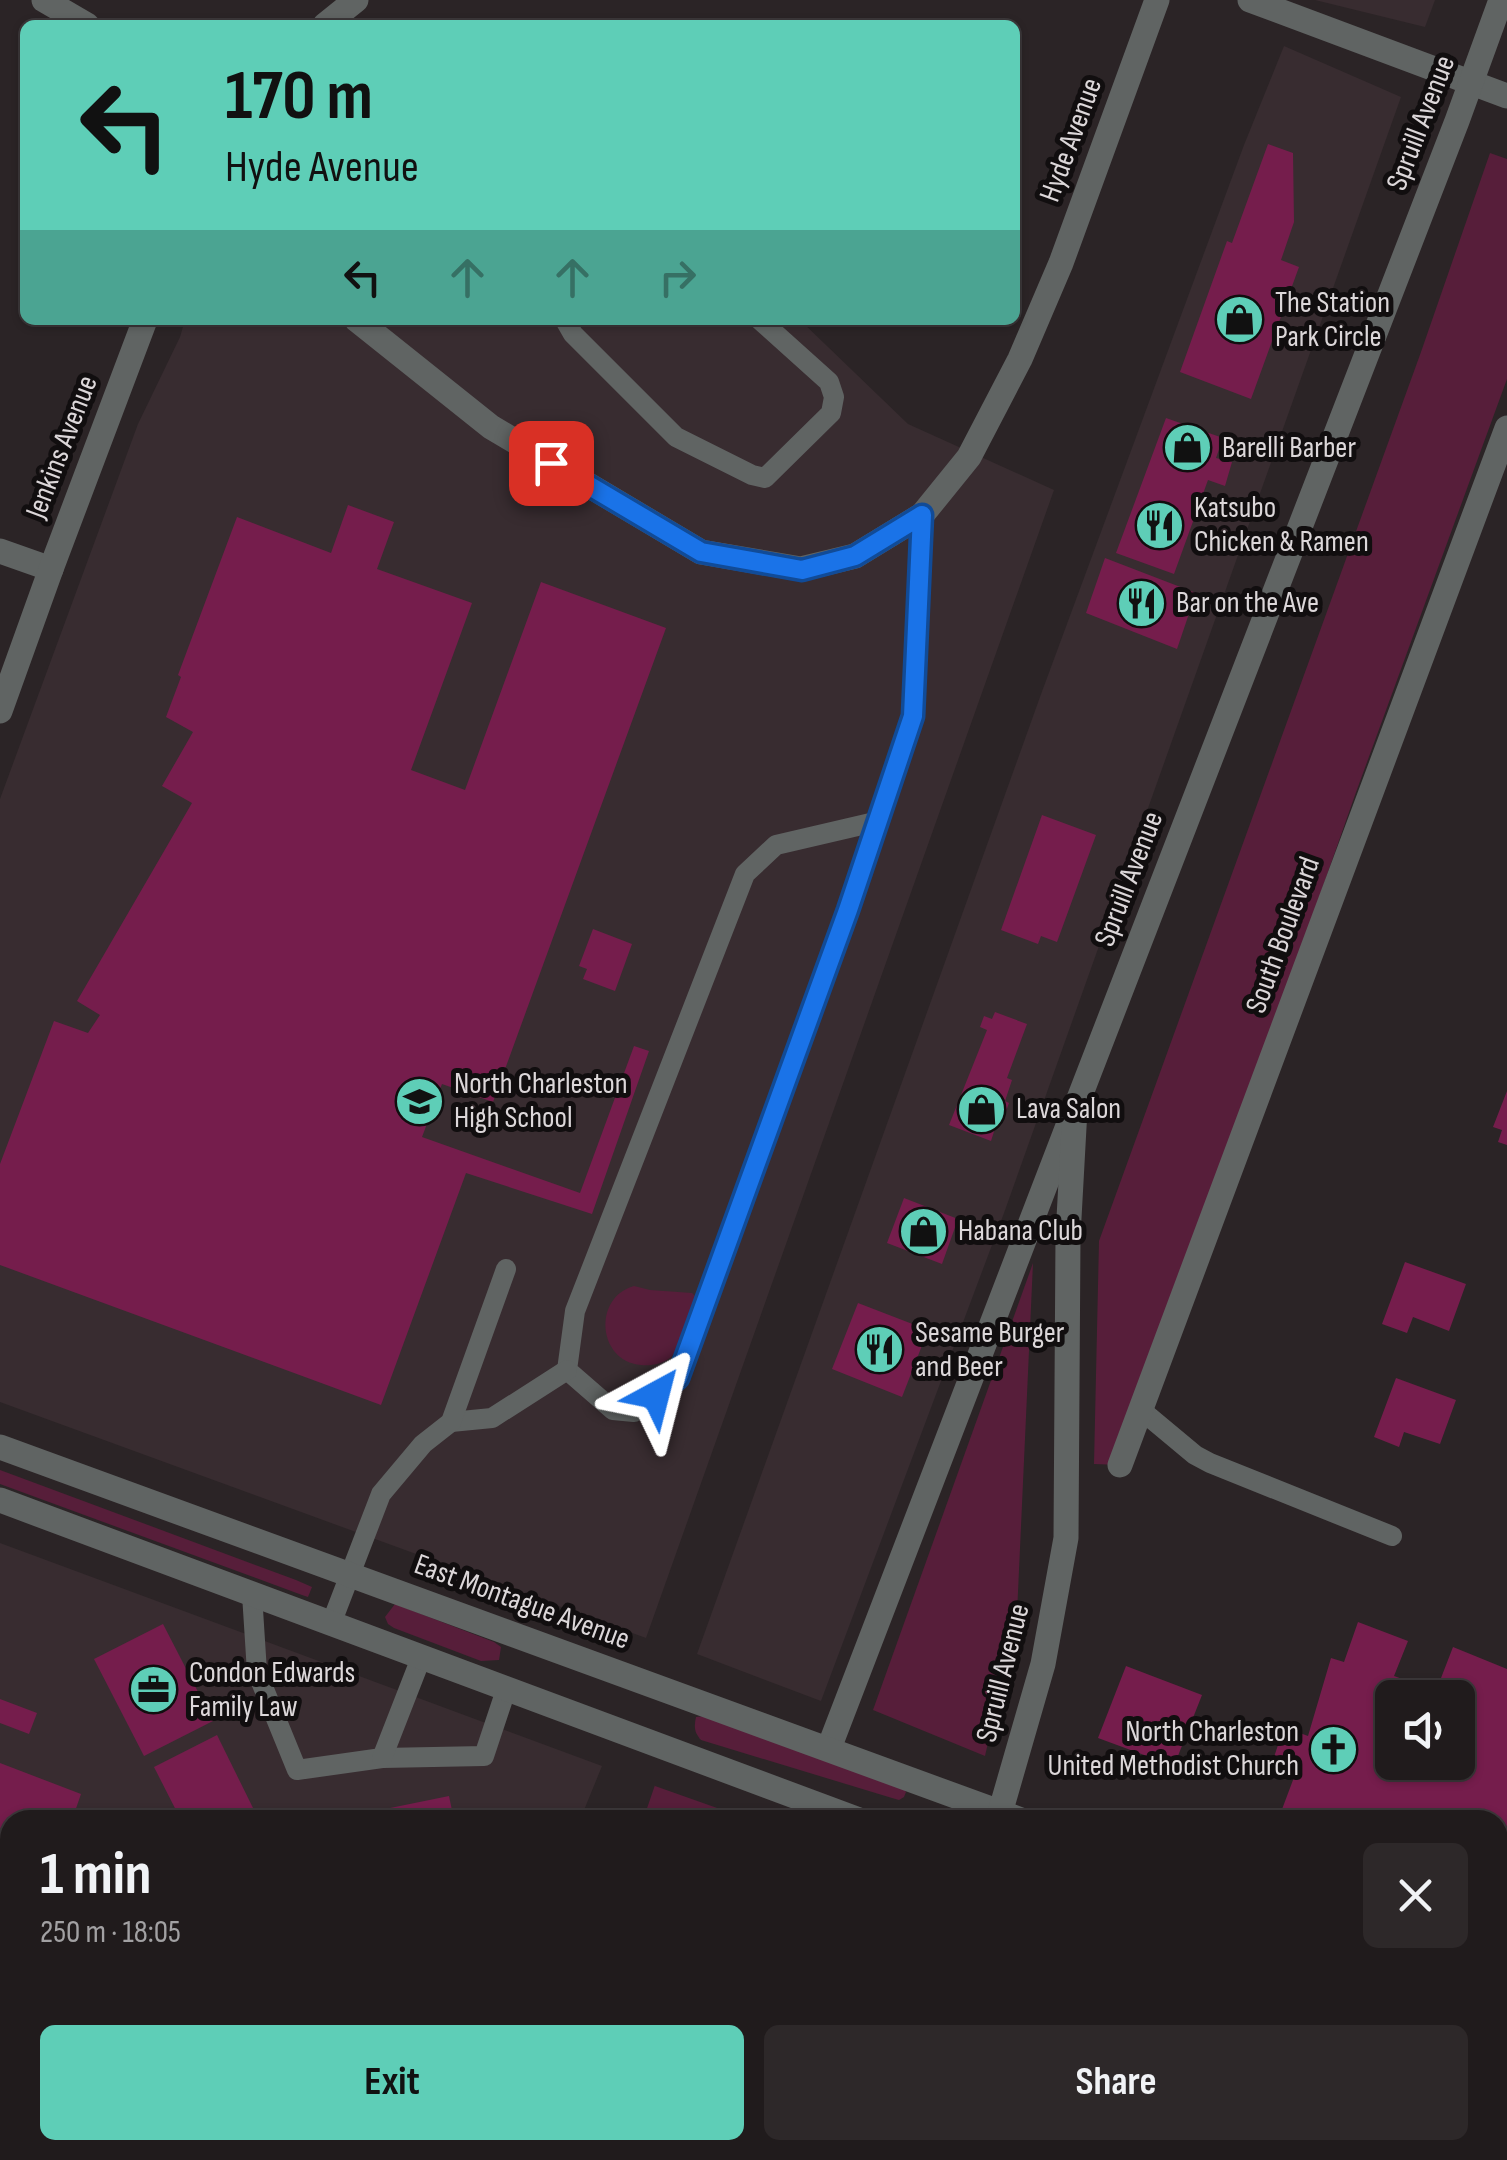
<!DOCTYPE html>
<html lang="en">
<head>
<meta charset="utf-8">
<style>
	body { margin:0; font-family:"Sofia Sans Condensed",sans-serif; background:#2d2829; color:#f1f3f6; height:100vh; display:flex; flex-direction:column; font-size:38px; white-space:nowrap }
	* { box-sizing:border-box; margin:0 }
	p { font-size:32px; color:#a2a1a3 }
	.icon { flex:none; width:55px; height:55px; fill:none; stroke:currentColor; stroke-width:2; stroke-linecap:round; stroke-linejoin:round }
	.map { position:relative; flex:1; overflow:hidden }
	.details { position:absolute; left:0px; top:1810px; width:1508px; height:350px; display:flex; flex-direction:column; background:#201b1c; border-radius:30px 30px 0 0; box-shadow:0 2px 8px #0004,0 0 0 2px #3d393b }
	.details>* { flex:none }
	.banner { position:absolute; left:20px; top:20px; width:1000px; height:305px; border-radius:15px; box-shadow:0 2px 8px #0004,0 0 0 2px #3d393b; background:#5eceb7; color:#111; overflow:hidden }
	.buttons { position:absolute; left:1375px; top:1680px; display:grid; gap:20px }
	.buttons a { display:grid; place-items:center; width:100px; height:100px; border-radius:15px; background:#201b1c; box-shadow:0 2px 8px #0004,0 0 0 2px #3d393b; font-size:50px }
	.pin { position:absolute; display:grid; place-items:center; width:85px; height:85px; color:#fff; margin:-42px; border-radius:20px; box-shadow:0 5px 15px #0006 }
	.me { position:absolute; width:110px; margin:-55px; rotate:38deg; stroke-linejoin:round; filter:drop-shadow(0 0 8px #0008) }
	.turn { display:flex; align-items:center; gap:35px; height:210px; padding:0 40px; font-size:45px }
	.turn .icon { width:130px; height:130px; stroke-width:2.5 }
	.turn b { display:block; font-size:70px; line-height:85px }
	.lanes { display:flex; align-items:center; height:95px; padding:0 40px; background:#0003; justify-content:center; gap:50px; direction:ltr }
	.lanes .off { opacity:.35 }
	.round { display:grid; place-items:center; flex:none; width:105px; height:105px; border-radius:15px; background:#2d2829 }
	.summary { display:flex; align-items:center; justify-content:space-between; height:170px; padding:0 40px }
	h1 { font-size:60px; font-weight:700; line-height:75px }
	.primary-button { display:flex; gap:20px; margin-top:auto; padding:20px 40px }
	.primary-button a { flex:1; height:115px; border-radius:15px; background:#5eceb7; color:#111; font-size:40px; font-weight:700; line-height:115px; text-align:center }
	.primary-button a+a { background:#2d2829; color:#f1f3f6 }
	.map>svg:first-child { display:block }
</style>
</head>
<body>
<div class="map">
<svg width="1507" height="2160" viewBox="0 0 1507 2160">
	<rect width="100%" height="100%" fill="#2b2426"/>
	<g fill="#382c30">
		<path d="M1315 0H1435L1425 27Z"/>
		<path d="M1284 46 1401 97 1004 1213 821 1701 697 1654 1040 697 1244 145Z"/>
		<path d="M185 320H800L908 424 1054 490 646 1638 0 1402V799L138 424 180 337Z"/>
		<path d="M0 1543 602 1766 580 1820H10V2150H402L398 2160H0Z"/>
	</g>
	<g fill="#571e3a">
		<path d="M1490 153 1507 159V379L1355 795 1120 1465 1094 1464 1099 1241 1421 352Z"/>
		<path d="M1033 1263 1017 1614 985 1756 873 1710Z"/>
		<path d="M634 1286 650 1290 692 1293 698 1299C691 1319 686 1342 671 1357 663 1364 651 1366 641 1365 597 1361 593 1297 634 1286Z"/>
		<path d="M0 1470 296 1580 312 1587 308 1597 302 1595 0 1484Z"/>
		<path d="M395 1604 494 1642 501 1647 499 1660 481 1661 394 1628 388 1624 385 1617Z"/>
		<path d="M705 1716 902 1787 906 1792 904 1797 899 1800 892 1798 701 1740C694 1732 694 1727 696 1717Z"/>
		<path d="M655 1785V1786L751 1820H643Z"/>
		<path d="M95 2150H149L145 2160H92Z"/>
		<path d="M520 2150H878L874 2160H517Z"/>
	</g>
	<path fill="#270014" d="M269 2150H366L362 2160H265Z"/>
	<g fill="#751d4c" fill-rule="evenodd">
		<path d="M1268 144 1293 153 1294 222 1281 260 1299 267 1251 399 1180 372 1227 241 1232 243Z"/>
		<path d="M1166 418 1223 438 1216 458 1232 462 1225 486 1208 480 1174 574 1116 553Z"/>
		<path d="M348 505 394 522 377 569 472 603 411 770 465 790 541 582 666 628 493 1102 442 1084 422 1137 580 1193 634 1046 649 1051 592 1214 466 1173 381 1405 0 1265V1164L54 1021 88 1033 100 1015 77 1001 192 803 162 786 193 732 166 717 181 677 178 675 237 517 331 553Z"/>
		<path d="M1105 558 1196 593 1177 649 1086 613Z"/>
		<path d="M1042 815 1096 835 1057 942 1041 936 1038 944 1001 930Z"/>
		<path d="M593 929 632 944 615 991 583 979 587 969 579 966Z"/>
		<path d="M995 1012 1027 1024 1007 1078 1012 1080 1005 1101 1009 1103 1003 1119 999 1116 991 1141 949 1125 987 1030 980 1027 984 1016 992 1019Z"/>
		<path d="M1507 1091V1145L1498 1142 1502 1130 1493 1127Z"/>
		<path d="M904 1198 958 1219 942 1264 887 1243Z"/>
		<path d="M1405 1262 1466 1284 1449 1331 1413 1317 1407 1333 1382 1324Z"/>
		<path d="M858 1303 928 1330 902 1397 832 1369Z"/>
		<path d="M1396 1378 1456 1400 1440 1444 1404 1432 1399 1447 1374 1437Z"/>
		<path d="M1358 1622 1408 1641 1394 1676 1436 1691 1453 1647 1507 1669V1897L1498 1894V1820H1302L1281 1812 1296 1772 1272 1763 1284 1727 1308 1736 1331 1658 1344 1662ZM1392 1698H1458V1762H1392Z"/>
		<path d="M163 1624 213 1721 144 1756 94 1659Z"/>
		<path d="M1126 1666 1202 1695 1174 1766 1098 1738Z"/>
		<path d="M0 1699 37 1713 29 1734 0 1723Z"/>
		<path d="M217 1735 254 1810 234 1820H181L154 1767Z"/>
		<path d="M0 1763 81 1794 72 1820H10V1880L0 1877Z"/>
		<path d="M449 1796 454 1820H341V1818Z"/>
		<path d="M0 1893 4 1894 2 1903 10 1906V1930L0 1927Z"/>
		<path d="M0 1936 10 1941V2008L0 2034Z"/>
		<path d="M1074 2150H1126L1122 2160H1070Z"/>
		<path d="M1281 2150H1332L1328 2160H1278Z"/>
	</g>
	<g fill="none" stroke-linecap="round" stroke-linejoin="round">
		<g stroke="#606463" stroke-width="20">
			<path d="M565 320 573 334 676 437 752 475 765 478 831 413 834 397 829 382 760 320"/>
			<path d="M879 821 776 845 745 874 575 1311 567 1370 613 1410 634 1412 678 1378 848 910 913 716 922 515"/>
			<path d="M1141 1410 1195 1455 1210 1463 1392 1536"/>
			<path d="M451 1422 492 1418 567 1370"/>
			<path d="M252 1594 257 1672 297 1770 382 1758 484 1756 506 1690"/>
			<path d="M331 1624 381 1494 423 1444 451 1422 506 1269"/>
			<path d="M382 1758 421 1658"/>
		</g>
		<g stroke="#606463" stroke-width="25">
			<path d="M44 0 87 25"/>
			<path d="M325 25 356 0"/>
			<path d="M357 320 491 427 701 552 801 569 855 556 922 515 969 457 1020 359 1061 263 1157 0"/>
			<path d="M0 551 51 569"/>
			<path d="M0 711 51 569 145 320"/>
			<path d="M1120 1465 1507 428"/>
			<path d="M829 1748 1071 1118"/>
			<path d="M875 2160 878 2150"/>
		</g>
		<g stroke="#606463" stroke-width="25">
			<path d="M1250 0 1507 96"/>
			<path d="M0 1447 1021 1820"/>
			<path d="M0 1500 859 1820"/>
			<path d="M998 1820 1043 1664 1066 1538 1068 1236 1075 1109 1457 121 1501 0"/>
			<path d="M1498 1997 1507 2000"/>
			<path d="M1498 2055 1507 2059"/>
		</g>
	</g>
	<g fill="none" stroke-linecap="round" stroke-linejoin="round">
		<defs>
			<path id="route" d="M551 463 701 552 802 570 855 556 922 515 913 716 848 910 678 1378 656 1395"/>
		</defs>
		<use href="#route" stroke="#114b97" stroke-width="25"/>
		<use href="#route" stroke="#1a73e8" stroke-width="18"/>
	</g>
	<defs>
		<symbol id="shop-disc" viewBox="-11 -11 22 22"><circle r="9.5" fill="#5eceb7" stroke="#110e0f"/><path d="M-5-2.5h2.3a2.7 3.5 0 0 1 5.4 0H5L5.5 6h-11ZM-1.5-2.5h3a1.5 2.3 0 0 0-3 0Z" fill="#111"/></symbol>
		<symbol id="restaurant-disc" viewBox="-11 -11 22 22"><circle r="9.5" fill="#5eceb7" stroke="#110e0f"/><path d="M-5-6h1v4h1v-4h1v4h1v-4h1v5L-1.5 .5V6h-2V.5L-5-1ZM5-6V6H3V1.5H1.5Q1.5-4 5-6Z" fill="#111"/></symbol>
		<symbol id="school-disc" viewBox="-11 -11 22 22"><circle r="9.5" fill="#5eceb7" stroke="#110e0f"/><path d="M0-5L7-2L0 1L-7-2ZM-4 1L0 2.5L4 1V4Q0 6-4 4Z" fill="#111"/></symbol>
		<symbol id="office-disc" viewBox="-11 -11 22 22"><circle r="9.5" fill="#5eceb7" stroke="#110e0f"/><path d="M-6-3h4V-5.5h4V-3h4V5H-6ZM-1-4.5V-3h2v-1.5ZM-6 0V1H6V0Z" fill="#111"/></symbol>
		<symbol id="church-disc" viewBox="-11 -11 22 22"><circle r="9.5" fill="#5eceb7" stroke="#110e0f"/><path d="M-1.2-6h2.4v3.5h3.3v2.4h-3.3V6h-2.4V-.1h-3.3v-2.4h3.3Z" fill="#111"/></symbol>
	</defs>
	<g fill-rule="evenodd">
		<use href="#shop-disc" x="1212" y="292" width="55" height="55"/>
		<use href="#shop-disc" x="1160" y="420" width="55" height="55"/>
		<use href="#restaurant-disc" x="1132" y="498" width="55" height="55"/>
		<use href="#restaurant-disc" x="1114" y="576" width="55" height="55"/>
		<use href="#school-disc" x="392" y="1074" width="55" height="55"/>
		<use href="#shop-disc" x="954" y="1082" width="55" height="55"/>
		<use href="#shop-disc" x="896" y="1204" width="55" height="55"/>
		<use href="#restaurant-disc" x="852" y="1322" width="55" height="55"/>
		<use href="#office-disc" x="126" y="1662" width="55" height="55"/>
		<use href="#church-disc" x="1306" y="1722" width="55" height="55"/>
	</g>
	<g text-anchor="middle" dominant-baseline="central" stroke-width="10" stroke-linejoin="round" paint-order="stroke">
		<g font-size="30" fill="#dcd7d9" stroke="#110e0f">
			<text transform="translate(1421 123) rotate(-69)">Spruill Avenue</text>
			<text transform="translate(1071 140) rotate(-70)">Hyde Avenue</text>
			<text transform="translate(62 447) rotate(-69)">Jenkins Avenue</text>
			<text transform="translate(1129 879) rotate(-69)">Spruill Avenue</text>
			<text transform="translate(1283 935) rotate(-70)">South Boulevard</text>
			<text transform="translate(522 1602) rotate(20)">East Montague Avenue</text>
			<text transform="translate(1003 1673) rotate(-76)">Spruill Avenue</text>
		</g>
		<g font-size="30" fill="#dcd7d9" stroke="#110e0f" text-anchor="start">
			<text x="1275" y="303">The Station<tspan x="1275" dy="34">Park Circle</tspan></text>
			<text x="1222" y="448">Barelli Barber</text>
			<text x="1194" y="508">Katsubo<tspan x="1194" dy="34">Chicken &amp; Ramen</tspan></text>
			<text x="1176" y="603">Bar on the Ave</text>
			<text x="454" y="1084">North Charleston<tspan x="454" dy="34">High School</tspan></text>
			<text x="1016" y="1109">Lava Salon</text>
			<text x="958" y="1231">Habana Club</text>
			<text x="915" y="1333">Sesame Burger<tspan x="915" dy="34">and Beer</tspan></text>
			<text x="189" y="1673">Condon Edwards<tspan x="189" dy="34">Family Law</tspan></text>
			<text x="1299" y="1732" text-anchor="end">North Charleston<tspan x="1299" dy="34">United Methodist Church</tspan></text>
		</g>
	</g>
</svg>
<div class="buttons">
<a><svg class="icon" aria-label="sound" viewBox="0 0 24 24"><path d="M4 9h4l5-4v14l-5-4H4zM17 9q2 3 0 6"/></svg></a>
</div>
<div class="pin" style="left:551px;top:463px;background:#d93025"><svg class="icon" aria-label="arrive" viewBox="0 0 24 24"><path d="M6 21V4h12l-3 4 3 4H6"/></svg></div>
<svg class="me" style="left:656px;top:1395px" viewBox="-20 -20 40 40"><path d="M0-17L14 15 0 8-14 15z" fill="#1a73e8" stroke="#fff" stroke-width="4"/></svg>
<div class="banner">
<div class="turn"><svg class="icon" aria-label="left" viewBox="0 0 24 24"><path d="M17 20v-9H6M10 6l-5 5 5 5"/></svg><div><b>170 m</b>Hyde Avenue</div></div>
<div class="lanes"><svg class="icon" aria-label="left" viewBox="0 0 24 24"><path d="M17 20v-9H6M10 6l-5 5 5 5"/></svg><svg class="icon off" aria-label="ahead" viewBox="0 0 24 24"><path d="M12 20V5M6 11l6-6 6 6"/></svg><svg class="icon off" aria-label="ahead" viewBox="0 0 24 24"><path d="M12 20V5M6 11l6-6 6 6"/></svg><svg class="icon off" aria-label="right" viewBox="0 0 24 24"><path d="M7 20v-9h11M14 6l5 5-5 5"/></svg></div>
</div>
<section class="details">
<div class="summary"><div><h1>1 min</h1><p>250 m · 18:05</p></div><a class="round"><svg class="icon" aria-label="close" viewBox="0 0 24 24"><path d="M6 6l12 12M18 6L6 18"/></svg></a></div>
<div class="primary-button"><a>Exit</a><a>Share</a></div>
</section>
</div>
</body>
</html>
